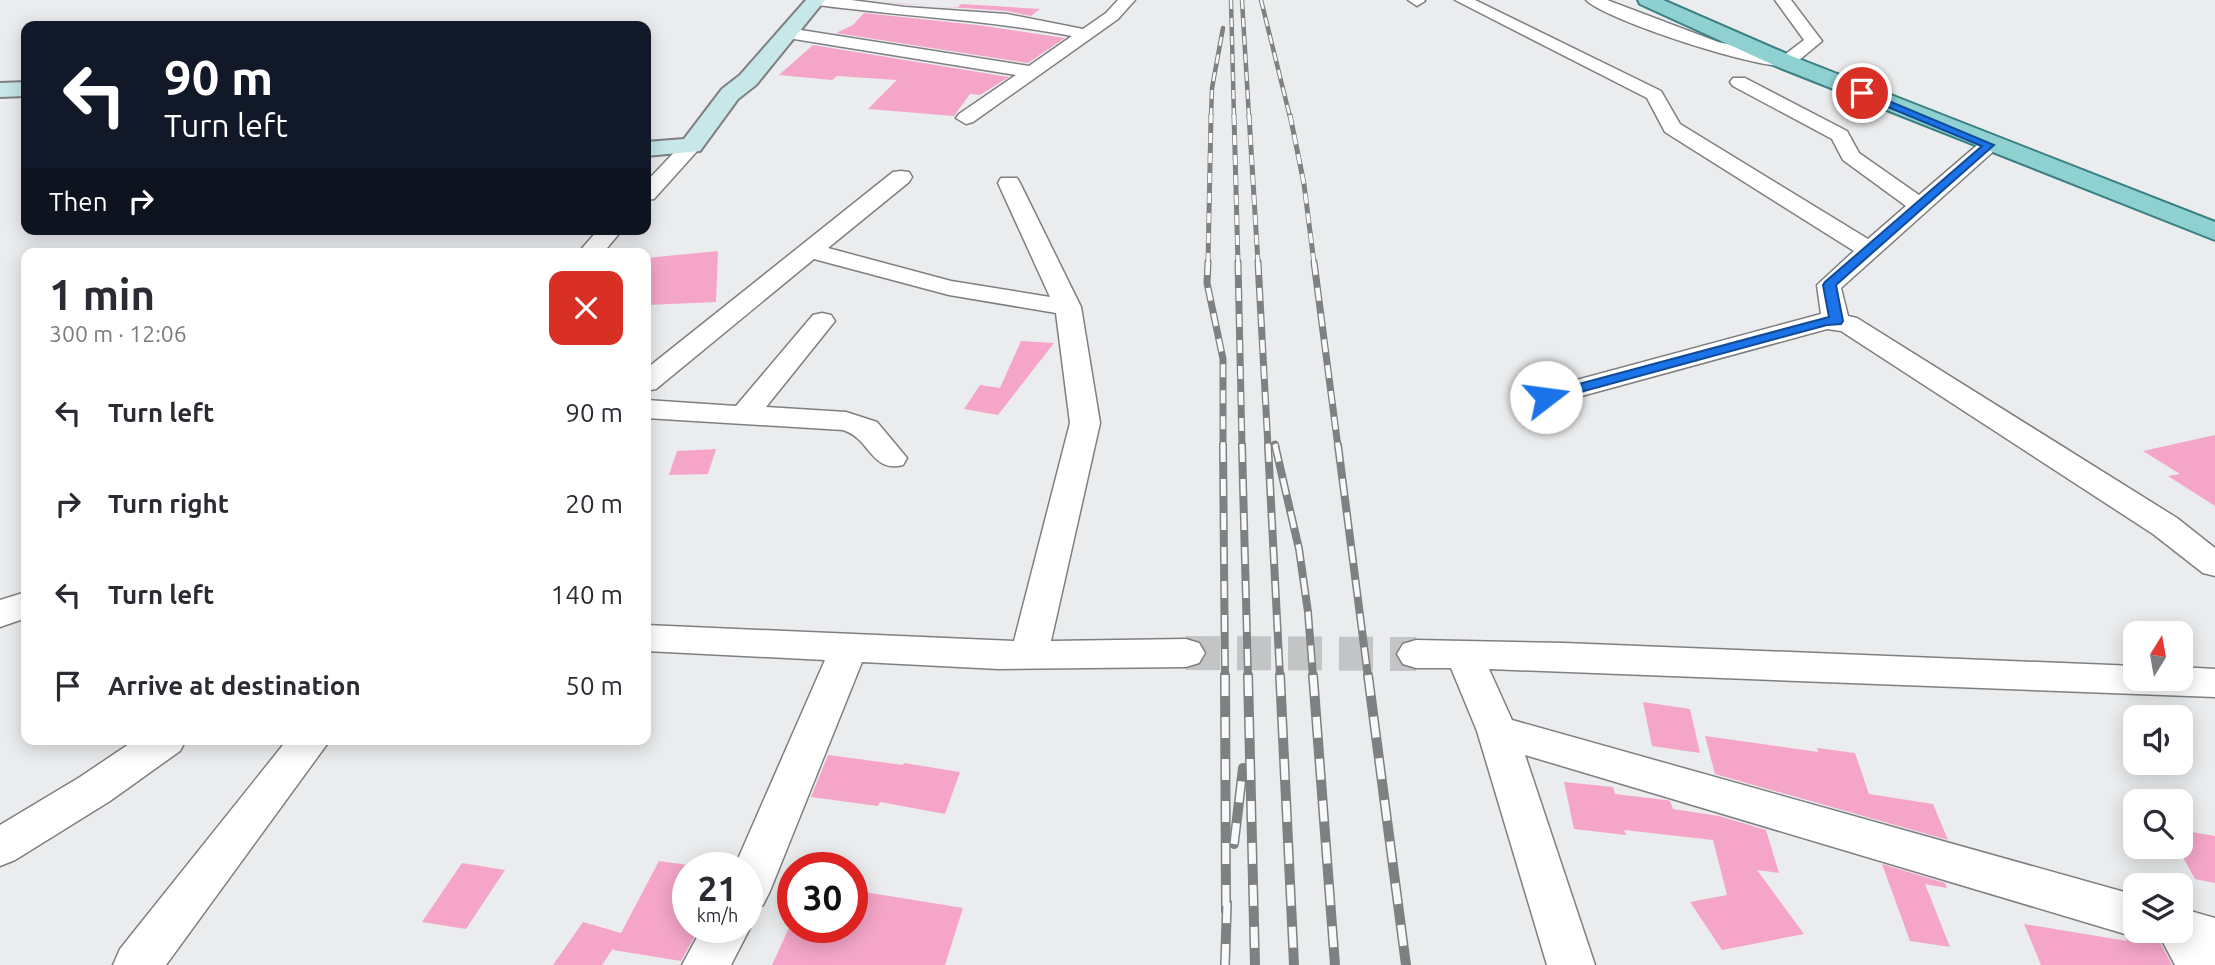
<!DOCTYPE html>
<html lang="en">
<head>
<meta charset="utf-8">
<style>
	body { margin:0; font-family:Ubuntu,sans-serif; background:#f7f7f7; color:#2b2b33; height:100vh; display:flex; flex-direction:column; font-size:26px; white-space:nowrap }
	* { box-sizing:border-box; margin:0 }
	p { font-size:23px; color:#7c7c81 }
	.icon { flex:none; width:38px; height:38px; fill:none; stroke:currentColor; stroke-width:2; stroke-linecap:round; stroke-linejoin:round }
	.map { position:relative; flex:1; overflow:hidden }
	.side { position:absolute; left:21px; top:248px; width:630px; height:497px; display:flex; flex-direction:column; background:#fff; border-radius:14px; box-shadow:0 4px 18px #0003 }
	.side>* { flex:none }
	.hud { position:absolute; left:21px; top:21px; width:630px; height:214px; border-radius:14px; box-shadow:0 4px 18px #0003; background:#111827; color:#fff; overflow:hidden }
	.needle { width:46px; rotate:11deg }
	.buttons { position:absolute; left:2123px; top:621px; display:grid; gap:14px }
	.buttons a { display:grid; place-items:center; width:70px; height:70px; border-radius:14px; background:#fff; box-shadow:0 4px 18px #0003; font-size:35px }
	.speed { position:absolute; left:672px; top:852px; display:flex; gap:14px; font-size:35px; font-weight:700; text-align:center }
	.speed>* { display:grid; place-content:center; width:91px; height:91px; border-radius:50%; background:#fff; box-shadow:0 4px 18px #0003; line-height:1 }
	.speed small { font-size:18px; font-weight:400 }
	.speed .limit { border:10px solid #d22; background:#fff; color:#111 }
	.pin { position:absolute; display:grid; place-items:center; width:60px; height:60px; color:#fff; margin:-30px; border:4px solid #fff; border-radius:50%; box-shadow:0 2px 7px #0007 }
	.me { position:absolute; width:77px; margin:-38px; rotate:75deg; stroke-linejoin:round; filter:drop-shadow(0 0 5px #0008) }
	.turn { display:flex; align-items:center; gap:24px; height:147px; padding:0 28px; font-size:32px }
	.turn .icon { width:91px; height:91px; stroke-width:2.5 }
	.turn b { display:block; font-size:49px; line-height:60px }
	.then { display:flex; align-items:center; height:66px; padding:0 28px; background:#0003; gap:14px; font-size:26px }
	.round { display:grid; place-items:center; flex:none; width:74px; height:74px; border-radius:14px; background:#f7f7f7 }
	.overview { display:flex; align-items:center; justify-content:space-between; height:119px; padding:0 28px }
	h1 { font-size:42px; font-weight:600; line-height:52px }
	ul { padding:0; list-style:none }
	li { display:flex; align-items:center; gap:21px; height:91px; padding:0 28px }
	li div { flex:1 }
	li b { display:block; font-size:26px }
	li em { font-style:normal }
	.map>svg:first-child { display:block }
</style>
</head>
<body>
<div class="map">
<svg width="2215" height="965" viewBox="0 0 2215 965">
	<rect width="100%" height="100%" fill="#eaecee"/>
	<g fill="#f5a6c8">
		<path d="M876 1 957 8 961 4 1040 9 1031 16 1007 11 905 4Z"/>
		<path d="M864 13 977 25 1065 38 1028 63 836 33 853 25Z"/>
		<path d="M813 45 1009 77 980 95 970 94 954 116 868 109 897 80 837 76 832 80 779 75Z"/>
		<path d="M718 251 716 302 646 305V258Z"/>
		<path d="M1021 341 1054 343 998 415 964 409 980 385 1000 388Z"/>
		<path d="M2215 435V506L2168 476 2180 474 2143 451Z"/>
		<path d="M716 449 708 474 669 475 677 451Z"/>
		<path d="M1643 702 1690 709 1700 753 1652 746Z"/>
		<path d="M1705 736 1818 752 1817 748 1855 753 1869 794 1933 804 1948 840 1715 774Z"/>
		<path d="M828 755 903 765 904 763 960 772 945 814 880 802 878 806 811 797Z"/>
		<path d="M1564 782 1613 787 1615 794 1666 800 1670 801 1673 809 1719 816 1766 830 1779 873 1757 870 1804 934 1722 950 1690 902 1727 895 1713 840 1624 830 1626 835 1574 829Z"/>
		<path d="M2180 830 2215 836V883L2195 879 2180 852Z"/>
		<path d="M659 861 688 865V928H699L681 961 613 950 614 947 602 965H553L583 922 621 933Z"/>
		<path d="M462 863 505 870 466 929 422 922Z"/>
		<path d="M1882 864 1945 883 1947 888 1925 884 1950 947 1910 941Z"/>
		<path d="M852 890 963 908 945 965H772L789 928H852Z"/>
		<path d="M2024 924 2127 941 2125 937 2136 939 2154 931 2172 965H2041Z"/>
	</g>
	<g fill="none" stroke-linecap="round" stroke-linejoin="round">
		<path stroke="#c3c4c6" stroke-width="34" stroke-dasharray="34 17" stroke-linecap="butt" d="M1186 653 1416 654"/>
		<defs>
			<g id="street">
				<path d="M809 0H851L905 7 1007 14 1083 29 1106 13 1118 0H1135L1118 19 973 122 966 124 956 118 959 114 1016 75 788 38 780 33 788 28 1029 66 1072 36C988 20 902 16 817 5Z"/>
				<path d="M1408 0H1424L1425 1 1417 6Z"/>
				<path d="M1455 0H1475L1661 91 1680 124 1868 239 1906 206 1843 160 1832 139 1733 86 1730 82 1733 78H1745L1847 131 1859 153 1919 195 1982 141H1996L1999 145 1996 149 1841 288 1848 316 1857 318 2177 518 2215 548V576L2203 573 2153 534 1841 331 1827 329 1556 403 1546 406 1536 403 1532 397 1536 391 1821 314 1817 285 1854 251 1665 132 1647 98Z"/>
				<path d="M1586 0H1607L1718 42 1783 56 1804 40 1775 0H1791L1822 41 1792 66C1765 72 1605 20 1586 0Z"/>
				<path d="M691 140 698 142 701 146 698 150 654 199 646 200V182L684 142Z"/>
				<path d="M901 171 909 172 912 177 909 182 828 248 951 281 1050 297 998 183 1001 178H1017L1020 183 1081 307 1100 423 1051 641 1186 639 1199 643 1205 653 1199 663 1186 667 999 669 862 662 770 891 763 905 747 911V868H734L825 660 646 651V625L1014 641 1070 423 1056 313 949 295 814 259 656 389 646 391V369L893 172Z"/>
				<path d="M599 229H623L602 254H577Z"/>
				<path d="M822 313 831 315 835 321 766 407 846 412 877 422 907 458 903 465C871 473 871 439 843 430L646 418V400L736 406 813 315Z"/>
				<path d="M26 592V618L0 627V600Z"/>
				<path d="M1416 640 1564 643 2135 666V679H2180V667L2215 669V697L1489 669 1512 720 2135 895V931H2150L2135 937 1525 755 1595 965H1547L1477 731 1451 668H1416L1403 664 1397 654 1403 644Z"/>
				<path d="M135 740H186L180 751 110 801 15 860 0 866V825L80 777Z"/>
				<path d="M287 740H330L166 965H113L120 949Z"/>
				<path d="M2180 908 2215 918V965H2175L2157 931H2180Z"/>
				<path d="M747 921 750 928 731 965H682L702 928H747Z"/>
			</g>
			<g id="secondary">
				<path d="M806 0H825L756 85 738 99 700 151 646 156V142L684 139 722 89 740 75Z"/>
				<path d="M26 82V96L0 97V83Z"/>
			</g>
			<path id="primary" d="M1638 0H1663L1794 57 2215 222V240L1778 67 1640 4Z"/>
		</defs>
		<use href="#street" stroke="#7e7f81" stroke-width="3"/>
		<use href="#secondary" stroke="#7e7f81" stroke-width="4"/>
		<use href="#primary" stroke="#3a7f82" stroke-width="4"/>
		<use href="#street" fill="#fff" fill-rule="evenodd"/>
		<use href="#secondary" fill="#c7e7e8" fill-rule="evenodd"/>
		<use href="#primary" fill="#8fd0d1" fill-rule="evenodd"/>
		<defs>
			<g id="rail-far4">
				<path d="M1231 0 1234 117"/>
				<path d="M1242 0 1249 117"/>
				<path d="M1261 0 1290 117"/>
				<path d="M1211 117 1212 88 1223 28"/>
			</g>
			<g id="rail-far3">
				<path d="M1234 115 1238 263"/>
				<path d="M1249 115 1258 263"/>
				<path d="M1290 115 1304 184 1314 263"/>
				<path d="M1208 263 1211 115"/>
			</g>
			<g id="rail-far2">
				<path d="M1208 262 1207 283 1223 359V447"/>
				<path d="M1238 262 1242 447"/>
				<path d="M1258 262 1268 447"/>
				<path d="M1314 262 1338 447"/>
				<path d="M1275 444 1276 447"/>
			</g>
			<g id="rail-far1">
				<path d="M1223 445 1225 677"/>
				<path d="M1242 445 1248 677"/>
				<path d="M1268 445 1280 677"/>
				<path d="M1275 445 1299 549 1308 612 1313 677"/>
				<path d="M1338 445 1368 677"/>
			</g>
			<g id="rail">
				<path d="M1225 675 1226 911"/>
				<path d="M1248 675 1255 965"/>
				<path d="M1280 675 1294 965"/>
				<path d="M1313 675 1335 965"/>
				<path d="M1368 675 1406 965"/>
				<path d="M1234 844 1243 768"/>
				<path d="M1225 965 1227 903"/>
			</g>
		</defs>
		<use href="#rail-far4" stroke="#7f8081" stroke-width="4.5"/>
		<use href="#rail-far3" stroke="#7f8081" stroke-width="5"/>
		<use href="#rail-far2" stroke="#7f8081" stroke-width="7"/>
		<use href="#rail-far1" stroke="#7f8081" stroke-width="8"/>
		<use href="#rail" stroke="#7f8081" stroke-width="10"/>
		<use href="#rail-far4" stroke="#f8f9fb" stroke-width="2.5" stroke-dasharray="9" stroke-linecap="butt"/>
		<use href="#rail-far3" stroke="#f8f9fb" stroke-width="3.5" stroke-dasharray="10" stroke-linecap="butt"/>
		<use href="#rail-far2" stroke="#f8f9fb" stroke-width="4.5" stroke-dasharray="13" stroke-linecap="butt"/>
		<use href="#rail-far1" stroke="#f8f9fb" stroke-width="5" stroke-dasharray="17" stroke-linecap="butt"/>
		<use href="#rail" stroke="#f8f9fb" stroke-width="7" stroke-dasharray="21" stroke-linecap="butt"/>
	</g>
	<path fill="#1a73e8" stroke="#114b97" stroke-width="2" d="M1859 91H1865L1994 145 1836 285 1843 321 1841 324 1827 325 1551 400H1541L1539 397 1541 394 1829 317 1823 285 1825 282 1982 146 1859 95Z"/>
</svg>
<div class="buttons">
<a><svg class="needle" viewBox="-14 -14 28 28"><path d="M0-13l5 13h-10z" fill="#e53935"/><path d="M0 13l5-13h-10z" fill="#7c7c81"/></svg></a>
<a><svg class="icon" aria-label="sound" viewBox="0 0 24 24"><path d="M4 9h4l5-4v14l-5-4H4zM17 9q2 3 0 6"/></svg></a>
<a><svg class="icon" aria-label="search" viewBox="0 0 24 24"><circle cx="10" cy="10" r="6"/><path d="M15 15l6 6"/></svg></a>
<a><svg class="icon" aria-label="layers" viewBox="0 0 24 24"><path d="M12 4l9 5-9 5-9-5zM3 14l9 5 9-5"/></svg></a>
</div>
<div class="speed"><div>21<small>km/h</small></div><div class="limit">30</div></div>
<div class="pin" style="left:1862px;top:93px;background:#d93025"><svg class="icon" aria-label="arrive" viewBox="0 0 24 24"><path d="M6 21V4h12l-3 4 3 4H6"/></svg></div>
<svg class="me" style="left:1546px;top:397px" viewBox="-20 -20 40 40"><circle r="19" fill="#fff"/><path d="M0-13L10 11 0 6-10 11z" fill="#1a73e8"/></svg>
<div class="hud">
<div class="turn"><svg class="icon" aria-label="left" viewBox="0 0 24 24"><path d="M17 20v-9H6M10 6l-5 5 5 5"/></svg><div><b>90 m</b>Turn left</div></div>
<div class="then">Then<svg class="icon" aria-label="right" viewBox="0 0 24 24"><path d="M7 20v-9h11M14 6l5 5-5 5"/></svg></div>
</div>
<section class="side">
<div class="overview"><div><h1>1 min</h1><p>300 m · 12:06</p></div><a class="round" style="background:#d93025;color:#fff"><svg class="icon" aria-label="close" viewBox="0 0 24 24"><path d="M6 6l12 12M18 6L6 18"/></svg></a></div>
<ul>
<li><svg class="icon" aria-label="left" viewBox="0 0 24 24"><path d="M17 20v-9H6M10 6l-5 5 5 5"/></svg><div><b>Turn left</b></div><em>90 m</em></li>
<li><svg class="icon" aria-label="right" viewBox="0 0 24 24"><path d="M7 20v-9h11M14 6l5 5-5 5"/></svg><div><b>Turn right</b></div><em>20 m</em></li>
<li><svg class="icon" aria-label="left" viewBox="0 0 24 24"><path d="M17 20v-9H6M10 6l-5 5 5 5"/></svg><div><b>Turn left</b></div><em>140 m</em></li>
<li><svg class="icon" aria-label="arrive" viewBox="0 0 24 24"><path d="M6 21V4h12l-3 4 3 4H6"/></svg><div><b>Arrive at destination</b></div><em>50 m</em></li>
</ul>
</section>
</div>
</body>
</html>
